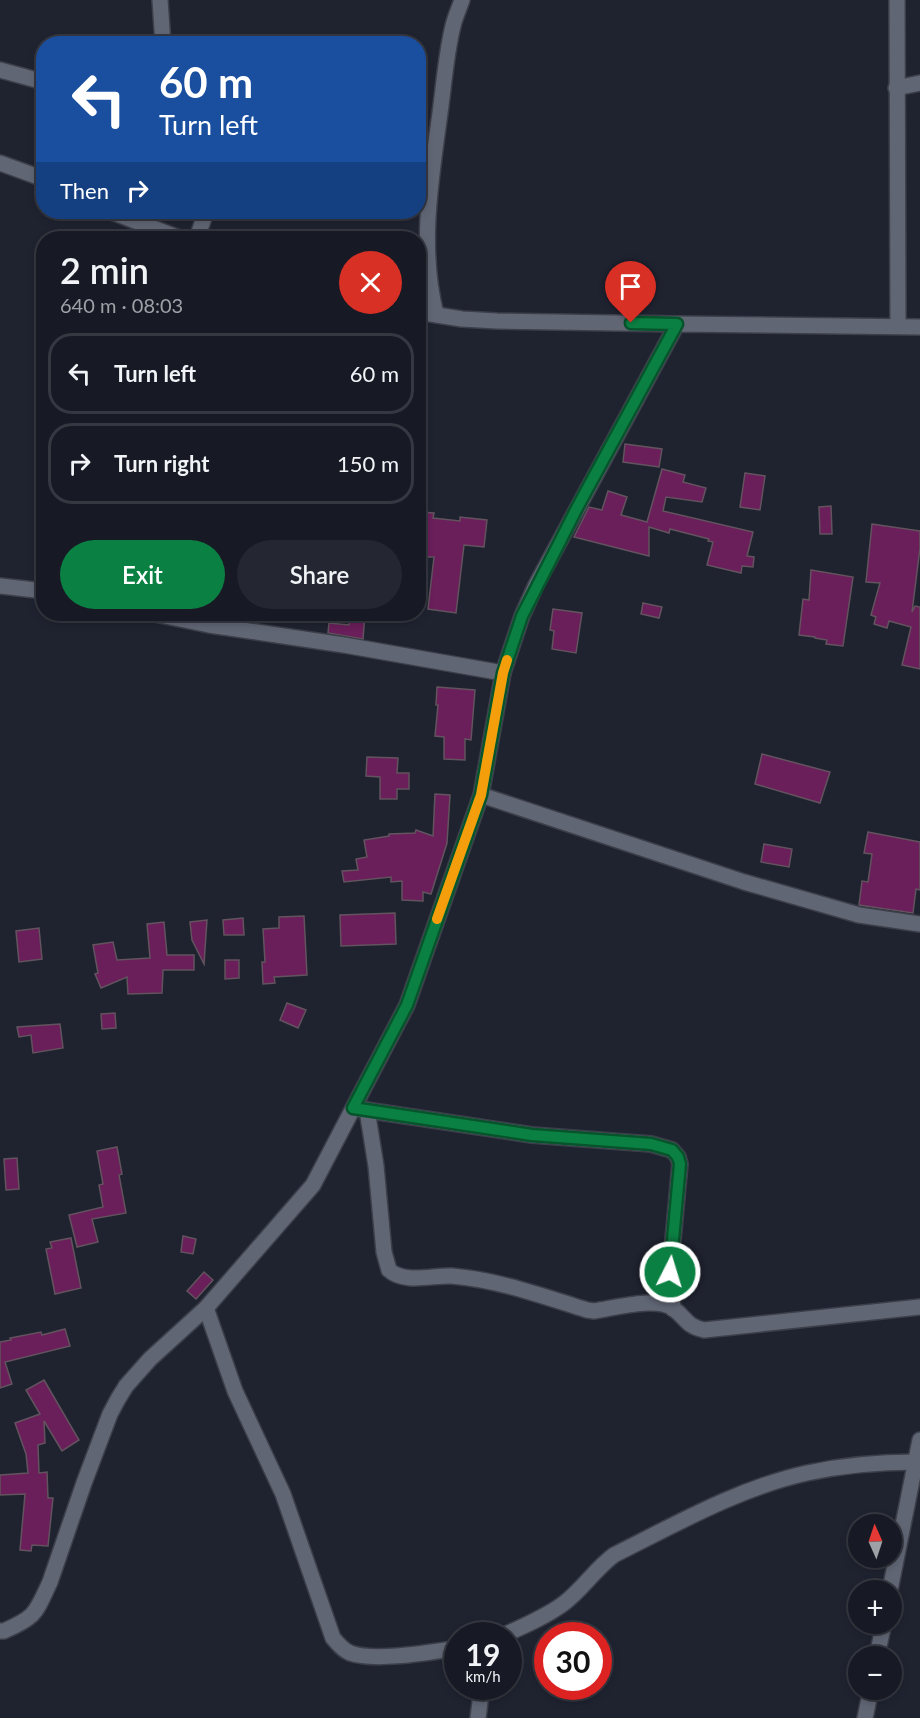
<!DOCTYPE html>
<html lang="en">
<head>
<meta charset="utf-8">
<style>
	body { margin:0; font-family:Lato,sans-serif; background:#242731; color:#f1f3f6; height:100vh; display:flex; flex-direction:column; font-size:22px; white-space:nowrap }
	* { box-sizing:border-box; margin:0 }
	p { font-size:20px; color:#9ea1a6 }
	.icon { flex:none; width:33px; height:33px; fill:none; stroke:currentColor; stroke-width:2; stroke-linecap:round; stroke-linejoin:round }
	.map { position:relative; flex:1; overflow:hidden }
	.side { position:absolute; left:36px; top:231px; width:390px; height:390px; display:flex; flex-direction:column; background:#171a24; border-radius:24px; box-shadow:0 3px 9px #0003,0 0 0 2px #363841 }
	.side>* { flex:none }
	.top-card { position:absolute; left:36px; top:36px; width:390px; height:183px; border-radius:24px; box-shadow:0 3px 9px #0003,0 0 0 2px #363841; background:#1a4fa0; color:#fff; overflow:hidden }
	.needle { width:39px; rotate:357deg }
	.controls { position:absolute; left:848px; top:1514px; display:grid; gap:12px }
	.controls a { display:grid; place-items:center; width:54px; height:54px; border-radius:50%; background:#171a24; box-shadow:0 3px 9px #0003,0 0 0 2px #363841; font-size:30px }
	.speed { position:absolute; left:444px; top:1622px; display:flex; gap:12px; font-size:30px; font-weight:700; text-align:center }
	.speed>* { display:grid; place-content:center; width:78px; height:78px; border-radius:50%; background:#171a24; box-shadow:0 3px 9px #0003,0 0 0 2px #363841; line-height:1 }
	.speed small { font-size:15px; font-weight:400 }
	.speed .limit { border:9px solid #d22; background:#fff; color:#111 }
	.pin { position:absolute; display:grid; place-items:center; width:51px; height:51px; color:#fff; margin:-62px -26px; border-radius:50% 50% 50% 0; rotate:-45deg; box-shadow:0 0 6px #0007 }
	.pin .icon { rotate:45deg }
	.me { position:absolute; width:66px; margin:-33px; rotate:5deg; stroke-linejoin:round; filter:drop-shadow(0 0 4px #0008) }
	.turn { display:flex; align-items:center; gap:21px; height:126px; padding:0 24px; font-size:27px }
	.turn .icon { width:78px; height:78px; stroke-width:2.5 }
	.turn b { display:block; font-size:42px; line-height:51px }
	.then { display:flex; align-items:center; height:57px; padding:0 24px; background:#0003; gap:12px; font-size:22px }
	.round { display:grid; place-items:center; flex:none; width:63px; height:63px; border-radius:32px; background:#242731 }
	.overview { display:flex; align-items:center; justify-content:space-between; height:102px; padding:0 24px }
	h1 { font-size:36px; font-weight:600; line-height:45px }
	.button { display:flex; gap:12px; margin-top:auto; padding:12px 24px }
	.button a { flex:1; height:69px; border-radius:36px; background:#0b8043; color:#fff; font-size:24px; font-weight:600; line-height:69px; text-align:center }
	.button a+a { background:#242731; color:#f1f3f6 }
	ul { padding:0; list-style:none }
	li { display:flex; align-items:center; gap:18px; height:81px; margin:0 12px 9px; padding:0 12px; border:3px solid #363841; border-radius:24px }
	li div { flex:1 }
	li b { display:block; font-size:22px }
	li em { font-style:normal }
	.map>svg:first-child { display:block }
</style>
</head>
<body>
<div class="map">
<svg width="920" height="1718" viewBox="0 0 920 1718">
	<rect width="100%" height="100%" fill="#1f2330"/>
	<g fill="#6a1e5a" stroke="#62535e" stroke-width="1.5">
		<path d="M625 444 662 449 659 467 623 462Z"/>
		<path d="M662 469 685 475 683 482 706 488 702 502 666 497 663 511 753 532 747 556 754 557 753 567 742 566 741 573 707 565 713 542 708 541 709 539 670 529 669 533 649 527V556L574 537 589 507 602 510 608 491 627 497 621 515 647 522Z"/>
		<path d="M745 473 765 476 760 510 740 507Z"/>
		<path d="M831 506 832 534H820L819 507Z"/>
		<path d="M420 512 434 513 433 518 460 521V517L487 520 484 547 464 545 456 613 428 609 434 557H418Z"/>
		<path d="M872 524 920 531V548L912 612 915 606 920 607V669L902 665 911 627 889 621 887 628 874 624 876 617 871 615 880 583 866 582Z"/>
		<path d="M811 570 853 577 843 646 826 644 827 640 815 638V637L799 635 803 599 809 600Z"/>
		<path d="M643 603 662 607 659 618 641 614Z"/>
		<path d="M553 609 582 613 576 653 552 649 554 631 550 630Z"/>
		<path d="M350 614H365L363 639 328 633 329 623 349 625Z"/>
		<path d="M437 687 475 690 471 740 465 739V760L444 759V737L435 736 438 705H436Z"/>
		<path d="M762 754 830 772 820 803 755 784Z"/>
		<path d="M367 757 398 758 397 773H409V789H397V799H380V777L366 776Z"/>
		<path d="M435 794 450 795 447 843 431 894 423 892V901L402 900V881L391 882V877L344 882 342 871 358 870 356 859 367 857 364 840 389 836V834L415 833 416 830 433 836Z"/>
		<path d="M868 832 920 842V890L916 889 913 913 859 905 862 881 868 882 872 854 864 853Z"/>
		<path d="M764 844 792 849 789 867 761 862Z"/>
		<path d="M395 913 396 944 341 946 340 915Z"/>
		<path d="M304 916 307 975 274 977 275 983 263 984 262 962H265L263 929 279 928V917Z"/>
		<path d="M243 918 244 935H224L223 920Z"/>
		<path d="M207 920 204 964 192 940 190 922Z"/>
		<path d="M164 922 167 955H194V970H163L162 993 128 994 127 977 101 988 95 974 98 973 93 945 113 942 117 960 150 958 147 924Z"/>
		<path d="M39 928 42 959 19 962 16 931Z"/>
		<path d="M225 960H239V978L225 979Z"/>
		<path d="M287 1003 306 1010 298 1028 280 1020Z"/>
		<path d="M115 1013 116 1028 102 1029 101 1014Z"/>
		<path d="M60 1024 63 1048 33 1053 31 1035 19 1037 17 1027Z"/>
		<path d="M117 1147 122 1174 119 1175 126 1213 92 1219 98 1242 77 1247 69 1215 103 1207 99 1185 103 1184 97 1151Z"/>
		<path d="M17 1158 19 1189 6 1190 4 1159Z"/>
		<path d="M183 1236 196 1239 193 1254 181 1252Z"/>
		<path d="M71 1238 81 1288 55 1294 46 1249 52 1248 50 1242Z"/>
		<path d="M204 1272 213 1280 196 1299 187 1291Z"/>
		<path d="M65 1329 70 1346 5 1362 12 1384 0 1388V1342L11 1340 10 1338 41 1332 42 1335Z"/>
		<path d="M44 1380 79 1440 62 1451 44 1421 45 1443 38 1445 39 1473 47 1472 48 1498H53L48 1546 32 1545 31 1551 20 1550 25 1494 0 1495V1475L28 1473 26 1454 15 1423 40 1414 26 1390Z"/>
	</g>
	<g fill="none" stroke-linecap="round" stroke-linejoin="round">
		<defs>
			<g id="street">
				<path d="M160 0 163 44"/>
				<path d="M897 0 898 325"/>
				<path d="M0 70 44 82"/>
				<path d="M896 88 920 83"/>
				<path d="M0 163 44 179"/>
				<path d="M112 212 179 238"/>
				<path d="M197 238 206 212"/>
				<path d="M418 312 462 319 497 321 677 324"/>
				<path d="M436 314C419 248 431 179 440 113 444 84 446 54 453 26 455 17 459 9 462 0"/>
				<path d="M0 586 44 591"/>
				<path d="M155 614 209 625 344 645 503 673"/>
				<path d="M481 795 744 882 859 915 920 924"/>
				<path d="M359 1109 532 1135 651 1144 672 1150 678 1157 680 1164 670 1272 673 1309"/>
				<path d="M367 1110 376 1166 384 1252 389 1270C404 1284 433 1275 452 1276 499 1280 542 1296 587 1310L594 1311C615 1308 657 1296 674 1309 687 1319 686 1326 704 1330L920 1307"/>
				<path d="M206 1308 235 1391 283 1494 333 1638C338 1644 343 1650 350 1653 375 1662 431 1652 458 1648"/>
				<path d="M890 1590 920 1440"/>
				<path d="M0 1631H4C36 1617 35 1614 50 1582L84 1483 110 1414 118 1399 126 1386 150 1359 206 1308 313 1185 407 1005 481 795 503 673 522 616 536 585 677 324 920 327"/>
				<path d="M504 1635C524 1626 545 1617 563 1604 582 1590 595 1569 614 1555 676 1524 739 1488 807 1473 844 1465 879 1462 916 1462"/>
				<path d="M877 1656 884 1623"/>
				<path d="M478 1718 482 1686"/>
				<path d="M865 1718 871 1689"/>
			</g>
		</defs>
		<use href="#street" stroke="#3c3f49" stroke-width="18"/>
		<use href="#street" stroke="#616675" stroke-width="15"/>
	</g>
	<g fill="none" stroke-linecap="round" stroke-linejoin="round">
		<defs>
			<path id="route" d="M631 323 677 324 577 508 522 616 503 673 481 795 407 1005 353 1108 532 1135 651 1144 672 1150 678 1157 680 1164 670 1272"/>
		</defs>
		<use href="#route" stroke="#07532c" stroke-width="15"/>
		<use href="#route" stroke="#0b8043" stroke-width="10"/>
		<path stroke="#f59e0b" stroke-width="10" d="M437 919 481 795 503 673 507 660"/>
	</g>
</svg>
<div class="controls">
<a><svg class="needle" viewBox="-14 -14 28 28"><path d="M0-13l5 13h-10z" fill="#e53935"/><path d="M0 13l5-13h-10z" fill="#9ea1a6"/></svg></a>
<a>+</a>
<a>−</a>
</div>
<div class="speed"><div>19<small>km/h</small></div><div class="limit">30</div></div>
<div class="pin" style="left:631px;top:323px;background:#d93025"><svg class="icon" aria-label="arrive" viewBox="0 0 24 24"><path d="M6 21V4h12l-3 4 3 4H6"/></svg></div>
<svg class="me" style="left:670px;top:1272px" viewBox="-20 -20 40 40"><circle r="17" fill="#0b8043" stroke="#fff" stroke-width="3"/><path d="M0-11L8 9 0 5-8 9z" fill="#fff"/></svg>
<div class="top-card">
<div class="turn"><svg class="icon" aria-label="left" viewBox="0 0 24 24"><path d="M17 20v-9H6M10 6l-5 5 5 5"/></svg><div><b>60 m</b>Turn left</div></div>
<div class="then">Then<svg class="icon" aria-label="right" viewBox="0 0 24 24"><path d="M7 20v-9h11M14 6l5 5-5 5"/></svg></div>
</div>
<section class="side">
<div class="overview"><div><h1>2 min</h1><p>640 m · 08:03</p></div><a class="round" style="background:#d93025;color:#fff"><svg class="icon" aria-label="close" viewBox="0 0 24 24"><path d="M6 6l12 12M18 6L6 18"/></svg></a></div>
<ul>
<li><svg class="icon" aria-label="left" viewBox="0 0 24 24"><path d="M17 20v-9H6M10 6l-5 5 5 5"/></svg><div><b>Turn left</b></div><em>60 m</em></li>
<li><svg class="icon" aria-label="right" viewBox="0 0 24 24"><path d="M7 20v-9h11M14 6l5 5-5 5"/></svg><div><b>Turn right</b></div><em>150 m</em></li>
</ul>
<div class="button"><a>Exit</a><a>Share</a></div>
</section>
</div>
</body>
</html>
